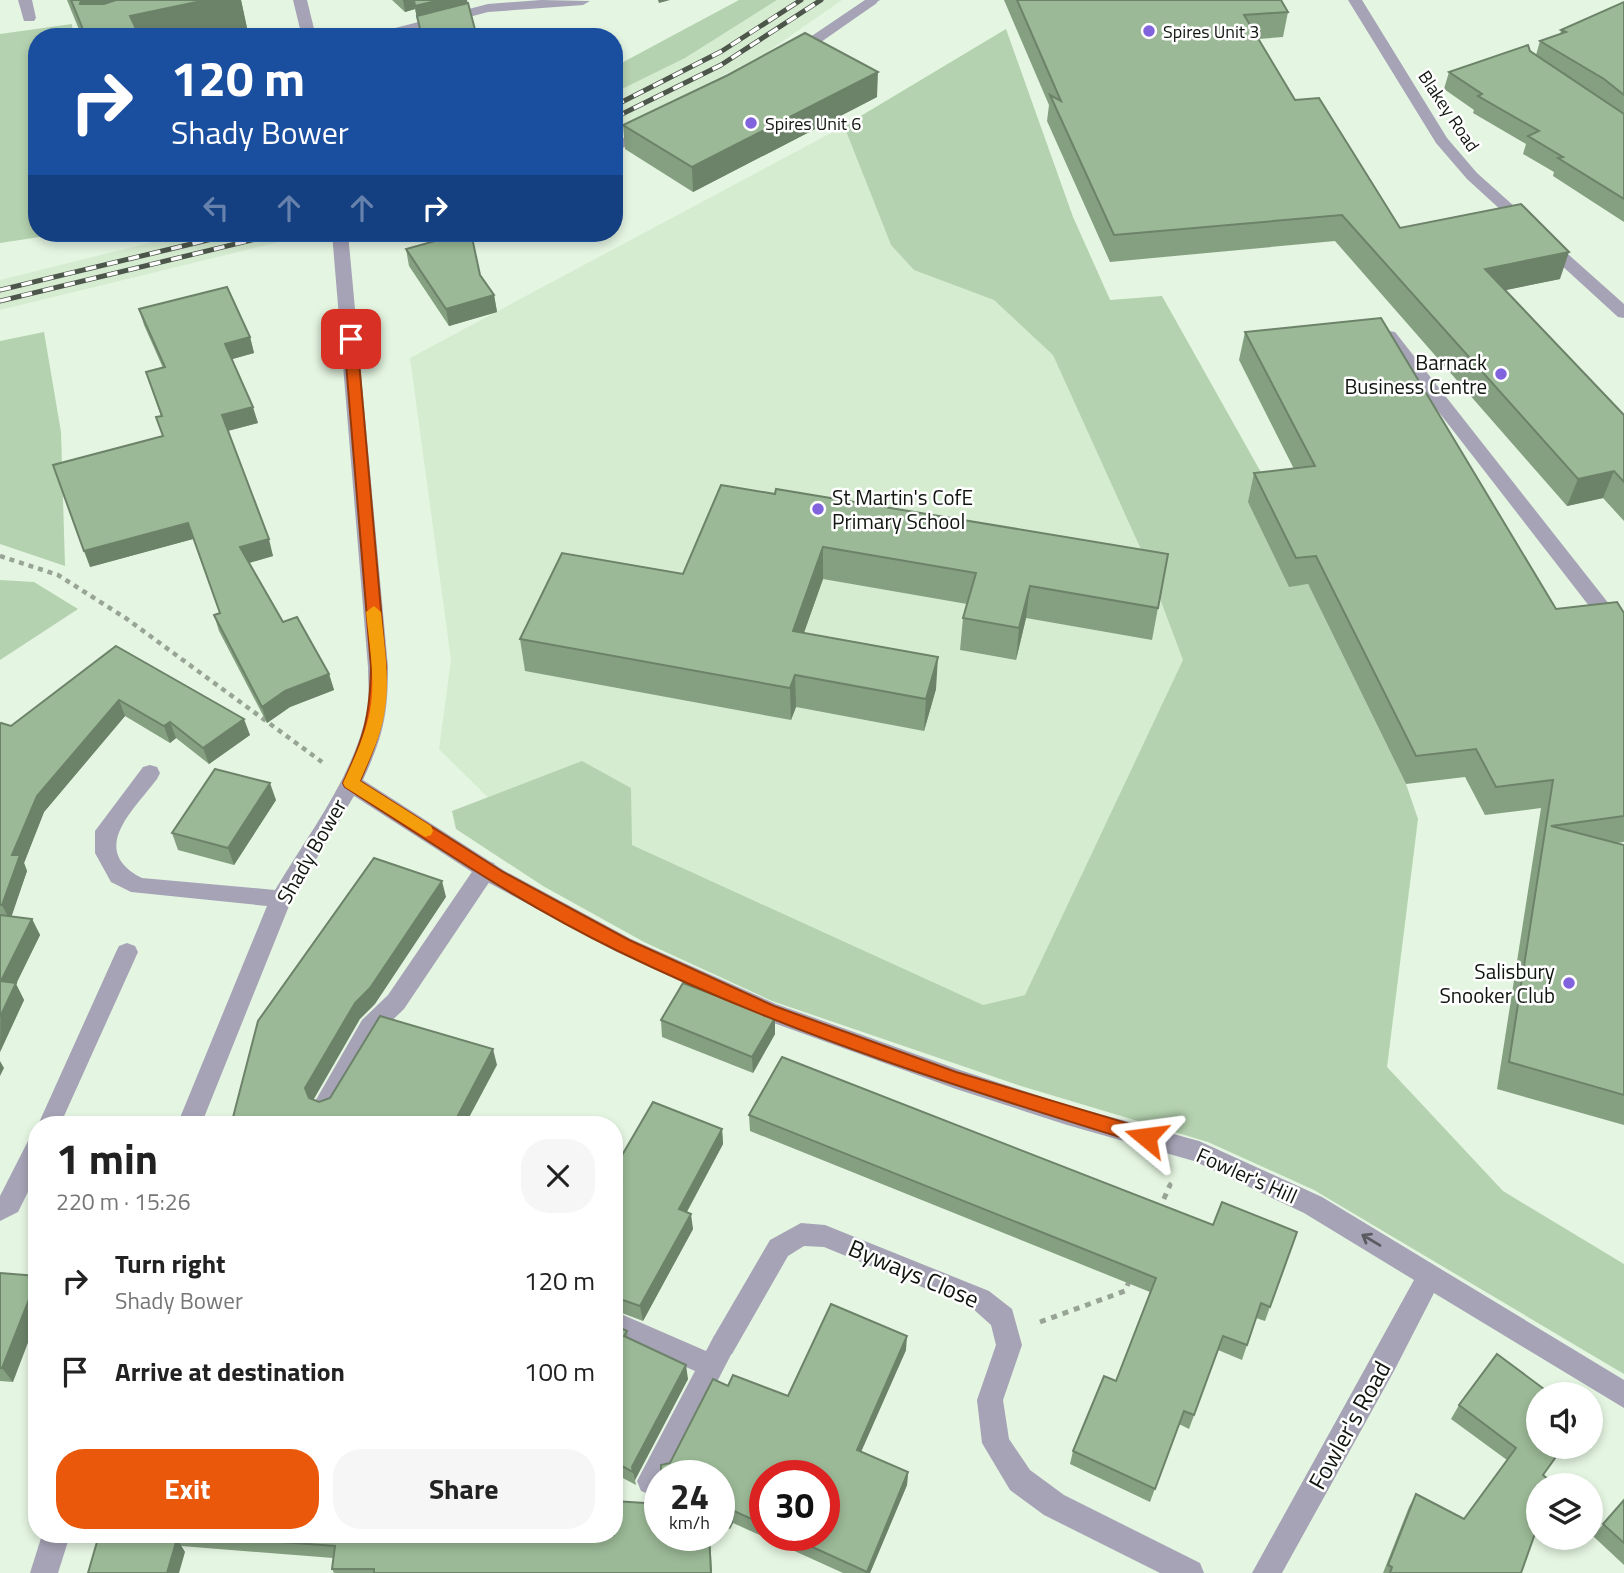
<!DOCTYPE html>
<html lang="en">
<head>
<meta charset="utf-8">
<style>
	body { margin:0; font-family:"Titillium Web",sans-serif; background:#f6f6f6; color:#222; height:100vh; display:flex; flex-direction:column; font-size:26px; white-space:nowrap }
	* { box-sizing:border-box; margin:0 }
	p { font-size:23px; color:#767676 }
	.icon { flex:none; width:38px; height:38px; fill:none; stroke:currentColor; stroke-width:2; stroke-linecap:round; stroke-linejoin:round }
	.map { position:relative; flex:1; overflow:hidden }
	.details { position:absolute; left:28px; top:1116px; width:595px; height:427px; display:flex; flex-direction:column; background:#fff; border-radius:28px; box-shadow:0 4px 10px #0003 }
	.details>* { flex:none }
	.hud { position:absolute; left:28px; top:28px; width:595px; height:214px; border-radius:28px; box-shadow:0 4px 10px #0003; background:#1a4fa0; color:#fff; overflow:hidden }
	.fabs { position:absolute; left:1526px; top:1382px; display:grid; gap:14px }
	.fabs a { display:grid; place-items:center; width:77px; height:77px; border-radius:50%; background:#fff; box-shadow:0 4px 10px #0003; font-size:35px }
	.speed { position:absolute; left:644px; top:1460px; display:flex; gap:14px; font-size:35px; font-weight:700; text-align:center }
	.speed>* { display:grid; place-content:center; width:91px; height:91px; border-radius:50%; background:#fff; box-shadow:0 4px 10px #0003; line-height:1 }
	.speed small { font-size:18px; font-weight:400 }
	.speed .limit { border:10px solid #d22; background:#fff; color:#111 }
	.pin { position:absolute; display:grid; place-items:center; width:60px; height:60px; color:#fff; margin:-30px; border-radius:14px; box-shadow:0 4px 10px #0006 }
	.me { position:absolute; width:77px; margin:-38px; rotate:286deg; stroke-linejoin:round; filter:drop-shadow(0 0 5px #0008) }
	.turn { display:flex; align-items:center; gap:24px; height:147px; padding:0 28px; font-size:32px }
	.turn .icon { width:91px; height:91px; stroke-width:2.5 }
	.turn b { display:block; font-size:49px; line-height:60px }
	.lanes { display:flex; align-items:center; height:66px; padding:0 28px; background:#0003; justify-content:center; gap:35px; direction:ltr }
	.lanes .off { opacity:.35 }
	.round { display:grid; place-items:center; flex:none; width:74px; height:74px; border-radius:28px; background:#f6f6f6 }
	.headline { display:flex; align-items:center; justify-content:space-between; height:119px; padding:0 28px }
	h1 { font-size:42px; font-weight:700; line-height:52px }
	.primary-button { display:flex; gap:14px; margin-top:auto; padding:14px 28px }
	.primary-button a { flex:1; height:80px; border-radius:28px; background:#ea580c; color:#fff; font-size:28px; font-weight:700; line-height:80px; text-align:center }
	.primary-button a+a { background:#f6f6f6; color:#222 }
	ul { padding:0; list-style:none }
	li { display:flex; align-items:center; gap:21px; height:91px; padding:0 28px }
	li div { flex:1 }
	li b { display:block; font-size:26px }
	li em { font-style:normal }
	.map>svg:first-child { display:block }
</style>
</head>
<body>
<div class="map">
<svg width="1624" height="1573" viewBox="0 0 1624 1573">
	<rect width="100%" height="100%" fill="#e4f5e1"/>
	<g fill="#d6ecd1">
		<path d="M777 0H842L763 55 614 131V93L685 58Z"/>
		<path d="M844 126 891 245 1073 217 1275 665 1088 1079 608 916 439 749 451 660 410 358Z"/>
		<path d="M189 233H316L0 310V280Z"/>
	</g>
	<g fill="#b4d2af">
		<path d="M739 0H777L685 58 614 93V67Z"/>
		<path d="M72 24 73 37H37V233H66L0 243V34Z"/>
		<path d="M1006 29 1073 217 1110 300 1162 296 1276 499 1289 586 1308 584 1406 784 1418 819 1387 1067 1503 1191 1624 1264V1374L1314 1190 1208 1142 1021 1086 772 1001 644 942 543 886 456 829 452 811 582 761 631 788 632 845 983 1005 1025 995 1183 660 1144 556 1053 355 994 300 914 270 891 245 844 126Z"/>
		<path d="M44 332 61 432 65 566 0 544V341Z"/>
		<path d="M0 580 34 582 78 609 0 660Z"/>
	</g>
	<g fill="none" stroke-linecap="round" stroke-linejoin="round">
		<path stroke="#98a596" stroke-width="4.5" stroke-dasharray="5 5" stroke-linecap="butt" d="M0 556 58 575 127 619 322 762"/>
		<g stroke="#98a596" stroke-width="5" stroke-dasharray="6 6" stroke-linecap="butt">
			<path d="M1159 1210 1170 1185 1168 1184"/>
			<path d="M1040 1322 1125 1291 1130 1279"/>
		</g>
		<g fill="#a6a3b6" fill-rule="evenodd">
			<path d="M18 0H32L36 18 34 21H24Z"/>
			<path d="M541 0 590 1 583 5 488 12 394 37H370L372 34 488 4Z"/>
			<path d="M865 0H875L877 3 798 58H788V52Z"/>
			<path d="M650 126 655 127 657 130 655 133 614 152V142Z"/>
			<path d="M1389 331 1395 332 1624 623V644L1617 642 1383 340 1381 336Z"/>
			<path d="M486 860 494 863 497 869 494 875 404 1009 378 1034 333 1112 325 1115 317 1112 313 1105 317 1098 362 1020 388 995 478 863Z"/>
			<path d="M614 1311 706 1351 714 1336 723 1333 732 1336 736 1345 669 1475H660V1491L651 1495 641 1491 637 1481 695 1371 614 1336Z"/>
		</g>
		<g fill="#a6a3b6" fill-rule="evenodd">
			<path d="M293 0H307L316 37H302Z"/>
			<path d="M865 0H880L870 7 865 6Z"/>
			<path d="M1348 0H1362L1447 138 1477 173 1624 304V318L1618 317 1467 179 1436 143Z"/>
			<path d="M332 233H348L388 667C388 716 383 736 363 780L505 871 631 939 776 1004 957 1069 1067 1105 1199 1141 1322 1197 1624 1380V1408L1434 1293 1394 1371 1282 1573H1252L1414 1280 1304 1213 1194 1161 1067 1125 956 1089 760 1018 615 951 489 883 354 796 291 901 201 1125H177L267 906 131 892 111 882 95 853V831L143 767 150 765 157 767 160 773 157 779C134 810 87 850 142 878L275 890C309 833 354 776 367 711 370 697 368 681 368 667Z"/>
			<path d="M127 943 135 946 138 952 60 1125 37 1127 116 952 119 946Z"/>
			<path d="M37 1138V1174L18 1212 0 1221V1196L28 1141Z"/>
			<path d="M801 1223 825 1225 989 1291 1012 1309 1022 1345 1003 1400 1009 1439 1030 1470 1064 1495 1200 1563 1204 1573H1160L1044 1515 1010 1490 982 1443 977 1400 996 1345 991 1325 971 1307 824 1247 804 1246 788 1256 732 1354 723 1357 714 1354 710 1345 714 1336 770 1240Z"/>
			<path d="M42 1535H70L58 1573H30Z"/>
		</g>
		<defs>
			<g id="rail">
				<path d="M614 106 722 51 801 0"/>
				<path d="M614 118 721 65 821 0"/>
				<path d="M0 290 237 233"/>
				<path d="M0 301 281 233"/>
			</g>
		</defs>
		<use href="#rail" stroke="#4d564b" stroke-width="5"/>
		<use href="#rail" stroke="#fff" stroke-width="3.5" stroke-dasharray="11" stroke-linecap="butt"/>
	</g>
	<g fill="#859f81" fill-rule="evenodd">
		<path d="M67 0H241L247 28 206 37H82Z"/>
		<path d="M392 0H467L477 37H421L415 9 405 12Z"/>
		<path d="M1004 0H1281L1288 12 1283 37 1258 39 1295 100 1400 228 1560 279 1505 290 1624 415V521L1603 498 1567 506 1335 241 1110 262 1047 121 1049 105Z"/>
		<path d="M1624 2V222L1553 176 1554 172 1523 154 1526 144 1473 113 1474 110 1444 89 1449 72 1530 51 1536 55 1540 41 1560 35 1561 30Z"/>
		<path d="M877 97 693 192 625 149 623 125Z"/>
		<path d="M406 249 480 275 494 295 497 312 449 326 409 266Z"/>
		<path d="M139 309 250 337 254 353 232 359 258 423 228 431 273 556 249 563 283 622 329 674 334 690 290 707 267 723 219 631 214 615 220 613 193 539 90 567 163 437 156 417 161 416 146 372 163 368 144 325Z"/>
		<path d="M1245 332 1556 609 1624 613V842L1617 843 1624 845V1125L1497 1089 1541 808 1485 815 1465 777 1406 784 1308 584 1289 587 1248 502 1254 473 1294 469 1239 360Z"/>
		<path d="M775 494 1168 554 1152 640 1026 618 1016 660 960 650 963 618 967 604 823 579 804 633 936 689 924 731 796 707 791 720 525 671 520 639 683 574Z"/>
		<path d="M116 646 250 735 209 764 176 738 170 743 125 716 44 812 24 863 27 871 11 916 32 919 40 935 16 984 24 1000 0 1052V724L11 726Z"/>
		<path d="M276 800 234 865 178 850 172 833Z"/>
		<path d="M661 1020 775 1034 753 1073 662 1037Z"/>
		<path d="M749 1115 1270 1307 1265 1321 1256 1318 1242 1360 1218 1350 1189 1429 1179 1424 1150 1502 1070 1464 1073 1451 1116 1381 1150 1292 750 1131Z"/>
		<path d="M722 1129 723 1144 687 1212 693 1229 643 1321 614 1310V1169Z"/>
		<path d="M0 1273 13 1382 0 1381Z"/>
		<path d="M614 1325 627 1331 628 1337 688 1379 635 1480 636 1485 619 1476 617 1463 619 1455 614 1453Z"/>
		<path d="M906 1350 861 1452 908 1472 907 1485 870 1573H843L733 1523 730 1529 719 1525V1475L670 1463 728 1386 788 1396ZM765 1475 824 1535H765Z"/>
		<path d="M1538 1395 1543 1475 1521 1573H1383L1409 1507 1416 1494 1464 1519 1507 1460 1451 1419 1459 1405Z"/>
		<path d="M660 1479V1497L657 1495 655 1483Z"/>
		<path d="M1624 1500V1565L1593 1536Z"/>
		<path d="M155 1535H710L712 1573H334L332 1569 333 1558 181 1546 185 1552 157 1538Z"/>
	</g>
	<g fill="#6c8269">
		<path d="M81 0H241L247 28 206 37H136L80 4Z"/>
		<path d="M403 0H413L415 9 405 12Z"/>
		<path d="M440 0H467V7L417 20 415 6Z"/>
		<path d="M658 0H670L659 3Z"/>
		<path d="M878 72 877 97 693 192 692 167Z"/>
		<path d="M1569 252 1560 279 1477 296 1485 269Z"/>
		<path d="M494 295 497 312 449 326 446 309Z"/>
		<path d="M250 337 254 353 229 360 225 344Z"/>
		<path d="M253 407 258 423 227 431 222 415Z"/>
		<path d="M1614 471 1603 498 1567 506 1578 479Z"/>
		<path d="M188 523 193 539 90 567 84 551Z"/>
		<path d="M269 539 273 556 245 564 240 547Z"/>
		<path d="M823 547V579L793 663V631Z"/>
		<path d="M1030 586 1026 618 1016 660 1019 628Z"/>
		<path d="M938 657 936 689 924 731 926 699Z"/>
		<path d="M329 674 334 690 290 707 267 723 262 707 285 691Z"/>
		<path d="M795 675 796 707 791 720 790 688Z"/>
		<path d="M119 700 125 716 44 812 24 863 27 871 10 921 2 905 12 855 37 796Z"/>
		<path d="M244 719 250 735 209 764 203 748Z"/>
		<path d="M170 722 176 738 170 743 164 726Z"/>
		<path d="M270 783 276 800 234 865 228 848Z"/>
		<path d="M442 881 446 897 375 1004 360 1019 311 1104 305 1088 355 1003Z"/>
		<path d="M32 919 40 935 16 984 24 1000 0 1052 1 981Z"/>
		<path d="M775 1018V1034L753 1073 752 1057Z"/>
		<path d="M493 1049 497 1065 465 1125H453Z"/>
		<path d="M0 1061 4 1068 0 1076Z"/>
		<path d="M722 1129 723 1144 680 1224 679 1209Z"/>
		<path d="M691 1214 693 1229 643 1321 640 1306Z"/>
		<path d="M37 1279V1319L13 1382 2 1368Z"/>
		<path d="M907 1336 906 1350 856 1463 857 1450Z"/>
		<path d="M686 1365 688 1379 635 1480 632 1467Z"/>
		<path d="M908 1472 907 1485 870 1573H867Z"/>
		<path d="M732 1510 733 1523 730 1529 729 1517Z"/>
		<path d="M177 1539 185 1552 179 1573H167Z"/>
	</g>
	<g fill="#9bb996" stroke="#6c8269" stroke-width="2">
		<path d="M71 0H81L80 4H104L116 0H206L130 16 140 37H86Z"/>
		<path d="M414 0H440L415 6Z"/>
		<path d="M1017 0H1281L1288 12 1244 15 1295 100 1319 98 1400 228 1521 204 1569 252 1485 269 1624 415V482L1614 471 1578 479 1342 215 1114 235 1050 95 1061 101Z"/>
		<path d="M1624 2V95L1604 79 1540 41 1566 32 1561 30Z"/>
		<path d="M468 3 477 37H422L417 16Z"/>
		<path d="M805 33 878 72 692 167 623 125 728 75Z"/>
		<path d="M1528 45 1530 51 1624 114V199L1558 158 1563 157 1528 136 1539 131 1478 96 1482 94 1449 72Z"/>
		<path d="M464 233H471L480 275 494 295 446 309 406 249Z"/>
		<path d="M227 287 250 337 225 344 253 407 222 415 269 539 240 547 283 622 297 617 329 674 285 691 262 707 214 615 220 613 188 523 84 551 53 465 163 436 156 417 162 416 146 372 165 367 139 309Z"/>
		<path d="M1381 318 1556 609 1617 602 1624 613V816L1551 826 1624 845V1095L1509 1062 1553 780 1496 787 1476 749 1416 756 1316 556 1296 558 1254 473 1315 466 1245 332Z"/>
		<path d="M721 485 775 494 776 489 1168 554 1158 608 1030 586 1019 628 963 618 976 573 823 547 793 631 938 657 926 699 795 675 790 688 520 639 562 553 683 574Z"/>
		<path d="M116 646 244 719 203 748 170 722 164 726 119 700 37 796 12 855H20L2 905H0V724L1 723 11 726Z"/>
		<path d="M215 769 270 783 228 848 172 833Z"/>
		<path d="M374 858 442 881 370 988 355 1003 305 1088 309 1098 319 1102 330 1098 380 1016 493 1049 453 1125H231L258 1021Z"/>
		<path d="M0 915 32 919 1 981 16 983 0 1017Z"/>
		<path d="M683 983 775 1018 752 1057 661 1020Z"/>
		<path d="M782 1057 1213 1225 1222 1202 1297 1232 1270 1307 1261 1303 1247 1345 1223 1336 1194 1415 1184 1411 1155 1489 1073 1451 1104 1376 1116 1381 1156 1278 749 1115Z"/>
		<path d="M653 1102 722 1129 679 1209 691 1214 640 1306 614 1297V1195L622 1182 614 1179V1169Z"/>
		<path d="M0 1273 37 1276V1279L2 1368H0Z"/>
		<path d="M831 1304 907 1336 857 1450 908 1472 867 1572 786 1535H824V1475H765V1525L732 1510 729 1517 719 1513V1475H661V1465L670 1463 713 1379 728 1386 733 1375 788 1396Z"/>
		<path d="M614 1325 627 1331 624 1336 686 1365 632 1467 633 1472 617 1463 621 1444 614 1441Z"/>
		<path d="M1497 1354 1552 1395H1538V1447H1563L1543 1475 1553 1483 1552 1486H1538V1525L1521 1573H1390L1392 1567 1388 1565 1416 1494 1464 1519 1516 1448 1459 1405Z"/>
		<path d="M660 1479V1485L655 1483Z"/>
		<path d="M1624 1500V1543L1603 1524Z"/>
		<path d="M614 1501 660 1504V1535H709L711 1573H374V1569H332L335 1546 187 1535H614Z"/>
		<path d="M99 1535H117L177 1539 167 1573H88Z"/>
	</g>
	<defs><path id="oneway-shaft" d="M-6 0H5M1.5-3L5.5 0L1.5 3" fill="none" stroke-width="1.6" stroke-linecap="round" stroke-linejoin="round" transform="scale(1.75)"/></defs>
	<use stroke="#5b5c62" href="#oneway-shaft" transform="translate(1371 1240) rotate(-149)"/>
	<path fill="#ea580c" stroke="#983908" stroke-width="2" d="M351 335 357 339 386 667C386 716 380 736 360 781L503 872 629 940 774 1006 956 1072 1153 1131 1155 1137 1153 1143 1146 1145C966 1090 788 1034 618 951 523 905 434 845 345 787L343 783C364 738 370 717 371 667L344 339Z"/>
	<path fill="#f59e0b" d="M374 606 381 612C384 643 390 678 385 709 382 734 370 758 360 781L431 826 433 831 431 835 425 837 345 787 343 783C354 759 365 736 370 711 376 679 369 643 366 612Z"/>
	<g fill="#8263de" stroke="#fff" stroke-width="2.5">
		<circle cx="1149" cy="31" r="7"/>
		<circle cx="751" cy="123" r="7"/>
		<circle cx="1501" cy="374" r="7"/>
		<circle cx="818" cy="509" r="7"/>
		<circle cx="1569" cy="983" r="7"/>
	</g>
	<g text-anchor="middle" dominant-baseline="central" stroke-width="5" stroke-linejoin="round" paint-order="stroke">
		<g font-size="18" fill="#10160f" stroke="#fff" text-anchor="start">
			<text x="1163" y="31">Spires Unit 3</text>
			<text x="765" y="123">Spires Unit 6</text>
		</g>
		<g font-size="18" fill="#10160f" stroke="#fff">
			<text transform="translate(1449 111) rotate(56)">Blakey Road</text>
		</g>
		<g font-size="21" fill="#10160f" stroke="#fff" text-anchor="end">
			<text x="1487" y="362">Barnack<tspan x="1487" dy="24">Business Centre</tspan></text>
			<text x="832" y="497" text-anchor="start">St Martin's CofE<tspan x="832" dy="24">Primary School</tspan></text>
			<text x="1555" y="971">Salisbury<tspan x="1555" dy="24">Snooker Club</tspan></text>
		</g>
		<g font-size="21" fill="#10160f" stroke="#fff">
			<text transform="translate(311 851) rotate(-60)">Shady Bower</text>
			<text transform="translate(1247 1175) rotate(24)">Fowler's Hill</text>
		</g>
		<g font-size="24" fill="#10160f" stroke="#fff">
			<text transform="translate(914 1273) rotate(23)">Byways Close</text>
			<text transform="translate(1349 1425) rotate(-61)">Fowler's Road</text>
		</g>
	</g>
</svg>
<div class="fabs">
<a><svg class="icon" aria-label="sound" viewBox="0 0 24 24"><path d="M4 9h4l5-4v14l-5-4H4zM17 9q2 3 0 6"/></svg></a>
<a><svg class="icon" aria-label="layers" viewBox="0 0 24 24"><path d="M12 4l9 5-9 5-9-5zM3 14l9 5 9-5"/></svg></a>
</div>
<div class="speed"><div>24<small>km/h</small></div><div class="limit">30</div></div>
<div class="pin" style="left:351px;top:339px;background:#d93025"><svg class="icon" aria-label="arrive" viewBox="0 0 24 24"><path d="M6 21V4h12l-3 4 3 4H6"/></svg></div>
<svg class="me" style="left:1146px;top:1137px" viewBox="-20 -20 40 40"><path d="M0-17L14 15 0 8-14 15z" fill="#ea580c" stroke="#fff" stroke-width="4"/></svg>
<div class="hud">
<div class="turn"><svg class="icon" aria-label="right" viewBox="0 0 24 24"><path d="M7 20v-9h11M14 6l5 5-5 5"/></svg><div><b>120 m</b>Shady Bower</div></div>
<div class="lanes"><svg class="icon off" aria-label="left" viewBox="0 0 24 24"><path d="M17 20v-9H6M10 6l-5 5 5 5"/></svg><svg class="icon off" aria-label="ahead" viewBox="0 0 24 24"><path d="M12 20V5M6 11l6-6 6 6"/></svg><svg class="icon off" aria-label="ahead" viewBox="0 0 24 24"><path d="M12 20V5M6 11l6-6 6 6"/></svg><svg class="icon" aria-label="right" viewBox="0 0 24 24"><path d="M7 20v-9h11M14 6l5 5-5 5"/></svg></div>
</div>
<section class="details">
<div class="headline"><div><h1>1 min</h1><p>220 m · 15:26</p></div><a class="round"><svg class="icon" aria-label="close" viewBox="0 0 24 24"><path d="M6 6l12 12M18 6L6 18"/></svg></a></div>
<ul>
<li><svg class="icon" aria-label="right" viewBox="0 0 24 24"><path d="M7 20v-9h11M14 6l5 5-5 5"/></svg><div><b>Turn right</b><p>Shady Bower</p></div><em>120 m</em></li>
<li><svg class="icon" aria-label="arrive" viewBox="0 0 24 24"><path d="M6 21V4h12l-3 4 3 4H6"/></svg><div><b>Arrive at destination</b></div><em>100 m</em></li>
</ul>
<div class="primary-button"><a>Exit</a><a>Share</a></div>
</section>
</div>
</body>
</html>
